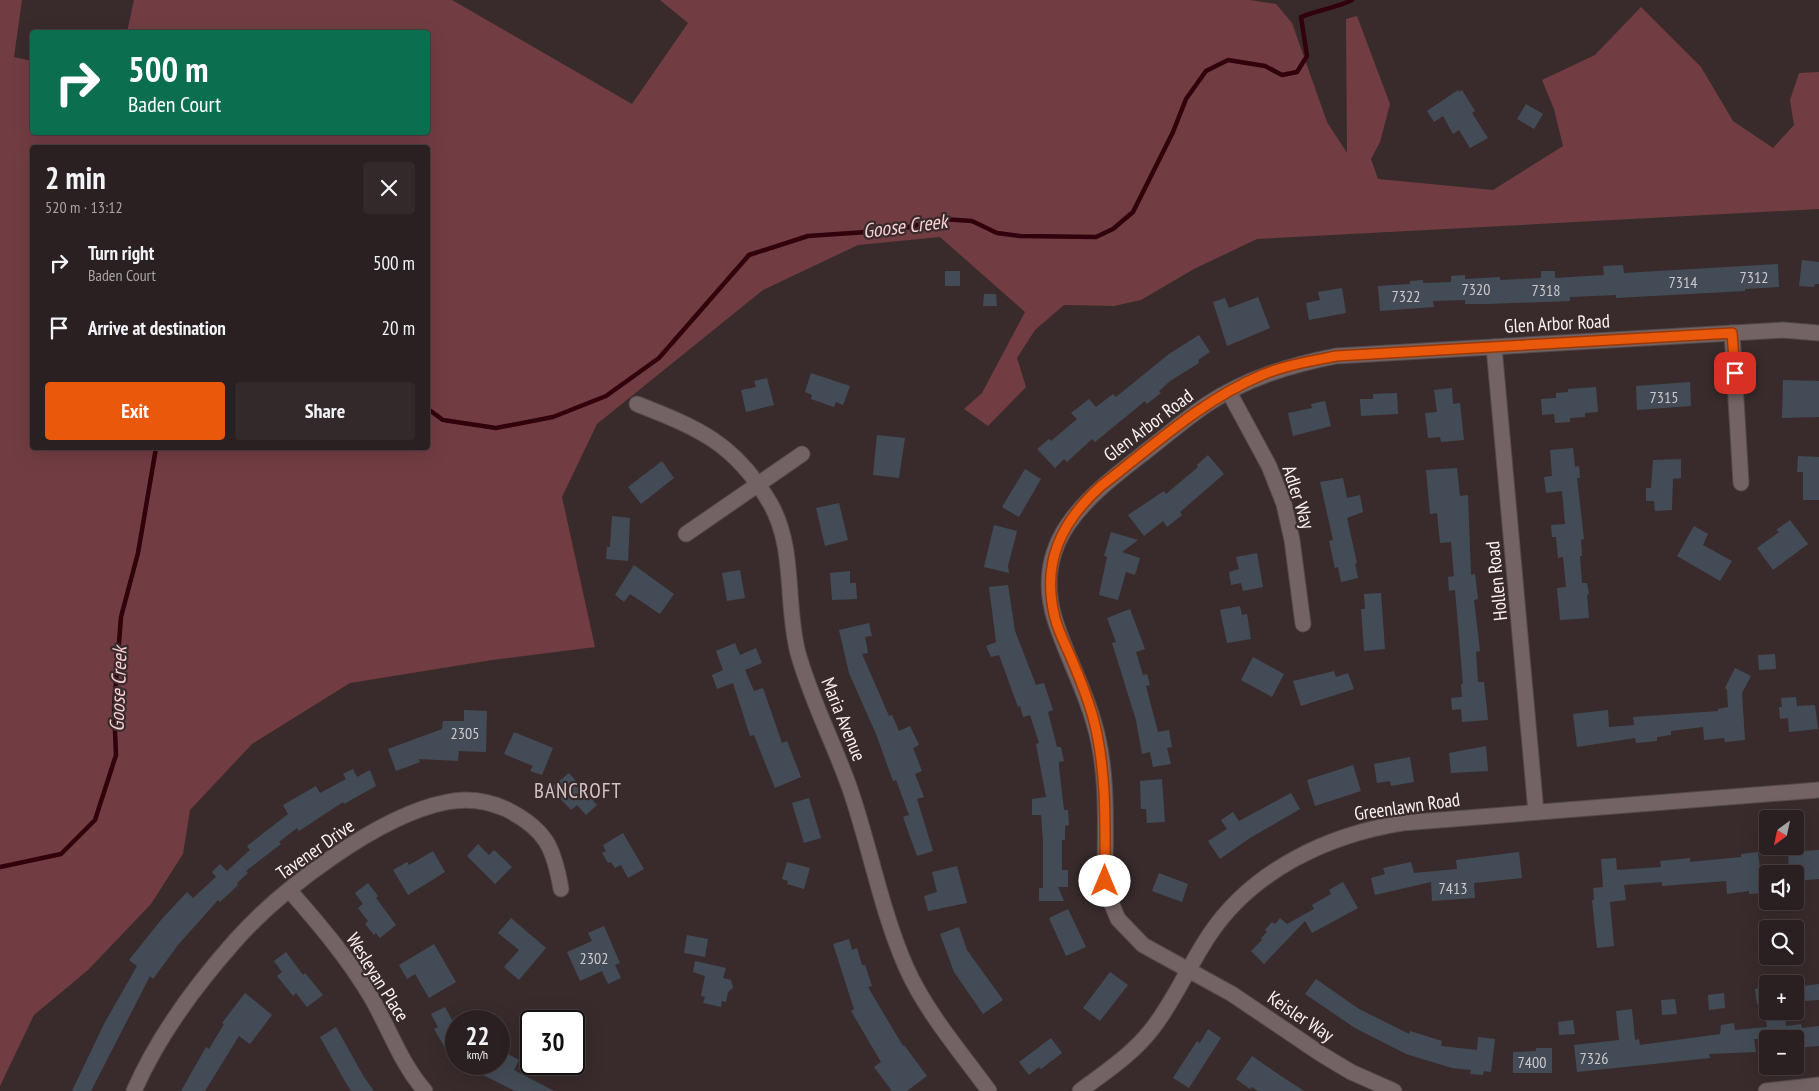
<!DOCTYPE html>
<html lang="en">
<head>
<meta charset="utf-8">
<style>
	body { margin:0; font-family:"PT Sans Narrow",sans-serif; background:#33282a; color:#f1f3f6; height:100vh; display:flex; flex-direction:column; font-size:19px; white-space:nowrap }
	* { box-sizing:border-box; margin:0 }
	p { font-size:16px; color:#a6a3a5 }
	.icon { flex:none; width:28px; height:28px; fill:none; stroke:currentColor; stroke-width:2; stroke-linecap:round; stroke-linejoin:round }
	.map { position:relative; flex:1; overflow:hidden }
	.panel { position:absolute; left:30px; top:145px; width:400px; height:305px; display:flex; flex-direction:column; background:#2b2021; border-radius:5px; box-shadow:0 5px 20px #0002,0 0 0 1px #473e3f }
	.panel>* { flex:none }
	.guide { position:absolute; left:30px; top:30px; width:400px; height:105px; border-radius:5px; box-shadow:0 5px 20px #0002,0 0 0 1px #473e3f; background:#0b6e4f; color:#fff; overflow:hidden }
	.needle { width:32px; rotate:213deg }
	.tools { position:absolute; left:1759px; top:810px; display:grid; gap:10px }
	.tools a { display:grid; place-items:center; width:45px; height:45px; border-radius:5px; background:#2b2021; box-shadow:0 5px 20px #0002,0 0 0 1px #473e3f; font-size:25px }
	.speed { position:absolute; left:445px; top:1010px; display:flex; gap:10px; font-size:25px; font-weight:700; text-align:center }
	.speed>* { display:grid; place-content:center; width:65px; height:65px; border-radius:50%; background:#2b2021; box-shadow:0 5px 20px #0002,0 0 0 1px #473e3f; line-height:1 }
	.speed small { font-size:12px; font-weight:400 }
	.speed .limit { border:2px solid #111; border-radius:8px; background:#fff; color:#111 }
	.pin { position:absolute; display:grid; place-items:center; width:42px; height:42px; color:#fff; margin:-21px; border-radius:10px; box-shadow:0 2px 8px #0006 }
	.me { position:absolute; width:55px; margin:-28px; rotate:0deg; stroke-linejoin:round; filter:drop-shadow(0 0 4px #0008) }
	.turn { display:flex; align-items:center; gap:18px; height:105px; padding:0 15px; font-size:22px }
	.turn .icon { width:65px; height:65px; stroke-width:2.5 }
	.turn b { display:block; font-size:35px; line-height:42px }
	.round { display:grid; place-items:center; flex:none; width:52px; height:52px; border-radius:5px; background:#33282a }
	.overview { display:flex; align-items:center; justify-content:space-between; height:85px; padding:0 15px }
	h1 { font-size:30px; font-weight:600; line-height:38px }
	.button { display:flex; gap:10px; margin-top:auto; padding:10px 15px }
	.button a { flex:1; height:58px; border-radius:5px; background:#ea580c; color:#fff; font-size:20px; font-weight:600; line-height:58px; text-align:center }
	.button a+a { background:#33282a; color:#f1f3f6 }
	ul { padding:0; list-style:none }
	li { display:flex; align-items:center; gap:15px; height:65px; padding:0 15px }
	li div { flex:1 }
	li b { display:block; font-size:19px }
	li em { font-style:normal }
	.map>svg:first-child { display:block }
</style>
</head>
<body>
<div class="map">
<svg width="1819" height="1091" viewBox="0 0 1819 1091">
	<rect width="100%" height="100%" fill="#392b2c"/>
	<path fill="#713d43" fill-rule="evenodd" d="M0 0H22L14 57 32 61V132H428V32H127L134 0H452L632 104 688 23 660 0H1250L1276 4 1292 23 1327 122 1347 153 1346 19 1357 16 1390 104 1380 142 1371 159 1378 179 1493 190 1563 146 1554 109 1542 80 1595 55 1641 7 1701 67 1733 121 1773 148 1794 125 1790 100 1799 73 1819 72V209L1257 239 1194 269 1141 300 1114 306 1064 305 1035 330 1017 358 1026 387 988 426 964 409 982 393 1025 312 940 237 858 245 763 290 597 424 562 497 595 647 492 660 350 683 252 744 190 810 183 854 151 904 88 970 34 1015 0 1086ZM32 148H428V448H32Z"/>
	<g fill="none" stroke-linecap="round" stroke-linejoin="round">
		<g stroke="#31010c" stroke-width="4.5">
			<path d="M428 409 443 420 496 428 553 417 606 396 659 358 749 255 808 236 896 230 943 219 972 221 997 233 1020 236 1096 237 1113 229 1133 212 1173 132 1186 99 1206 71 1228 60 1265 66 1282 75 1297 72 1307 56 1301 17C1318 10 1336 8 1352 0"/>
			<path d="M0 867 61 854 95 820 116 755 114 707 121 617 138 553 156 448"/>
		</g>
	</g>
	<g fill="#434c56">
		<path d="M1458 90 1459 92 1462 90 1475 111 1472 113 1488 138 1470 148 1459 130 1453 134 1443 116 1434 122 1427 111Z"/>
		<path d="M1526 104 1543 114 1534 129 1517 119Z"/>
		<path d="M1802 260 1819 262V284H1815L1814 287 1799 286Z"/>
		<path d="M1778 264 1779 287 1745 289V291L1616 298V295L1570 297V301L1487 304H1465V300L1433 301 1434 307 1380 311 1378 286 1410 284V281L1423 280V283L1451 282V276L1465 275V279L1500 277V280L1541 278V271H1555V278L1604 275 1603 266 1623 265 1624 273Z"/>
		<rect x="945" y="271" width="15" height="15"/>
		<path d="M1342 288 1346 313 1309 320 1306 303 1320 300 1318 292Z"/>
		<path d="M984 294H996L997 306H983Z"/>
		<path d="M1258 297 1270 328 1227 346 1213 302 1225 298 1229 308Z"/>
		<path d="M1199 335 1210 352 1198 360 1199 363 1170 381 1159 391 1161 393 1147 404 1145 401 1095 442 1092 439 1067 462 1064 459 1055 468 1037 449 1049 439 1051 441 1077 419 1071 413 1089 399 1096 407 1113 394 1116 397 1169 354Z"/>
		<path d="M811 373 850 386 843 405 836 402 834 407 811 399 812 395 805 392Z"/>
		<path d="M767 378 774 405 746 412 741 390 756 387 754 381Z"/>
		<path d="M1783 380 1819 381V417L1782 418Z"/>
		<path d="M1690 382 1691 406 1637 410 1636 386Z"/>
		<path d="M1596 387 1598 412 1585 413V417L1570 418V422L1555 423 1554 414 1542 415 1541 399 1556 398V393L1568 392V389Z"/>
		<path d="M1452 388 1453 404 1460 403 1464 440 1441 442 1440 437 1428 438 1425 413 1437 412 1434 390Z"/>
		<path d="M1397 393 1398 414 1361 416 1360 399H1373V394Z"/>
		<path d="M1325 401 1331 426 1293 436 1288 413 1312 408 1311 404Z"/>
		<path d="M877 435 905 438 899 478 873 475Z"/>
		<path d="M1573 448 1575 467 1579 466 1580 478H1577L1584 539 1581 540 1582 556H1580L1582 583H1587L1589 594 1587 595 1589 618 1560 620 1557 588 1566 587 1563 557 1558 558 1556 537H1552L1551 525 1565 524 1562 491 1546 493 1544 477 1552 476 1550 450Z"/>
		<path d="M1208 455 1224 474 1180 512 1182 515 1167 527 1163 521 1144 536 1128 515 1164 491 1166 494 1198 467 1197 465Z"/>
		<path d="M1798 456 1819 457V500H1803V472H1797Z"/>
		<path d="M1681 459V478L1673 479 1672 510 1655 511 1654 501H1646V488H1651L1653 460Z"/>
		<path d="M662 461 674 478 641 504 628 487Z"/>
		<path d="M1457 468 1460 496 1468 495 1471 575 1475 574 1478 599 1474 600 1480 651 1476 652 1478 682H1484L1488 720 1462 722 1461 709 1452 710 1451 698 1462 697 1461 684H1463L1455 590 1449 591 1448 577 1454 576 1451 542 1440 543 1437 513 1430 514 1426 470Z"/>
		<path d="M1025 469 1041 479 1019 517 1002 507Z"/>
		<path d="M1343 478 1347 498 1360 495 1363 512 1347 518 1357 563 1355 564 1358 578 1341 582 1338 567 1335 568 1329 541 1333 540 1320 482Z"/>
		<path d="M839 503 848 540 825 546 816 508Z"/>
		<path d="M612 516 630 518 628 561 606 559 607 547H610Z"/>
		<path d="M1790 520 1808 544 1773 570 1757 548 1779 532 1776 530Z"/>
		<path d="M994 525 1017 531 1008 566 1009 573 984 567Z"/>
		<path d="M1694 526 1708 534 1703 545 1732 561 1720 581 1677 556Z"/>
		<path d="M1111 532 1138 540 1122 552 1140 558 1135 575 1126 572 1118 600 1099 595 1107 557 1104 556Z"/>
		<path d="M1257 553 1263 587 1243 591 1241 583 1231 585 1229 572 1239 569 1236 557Z"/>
		<path d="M634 565 674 594 660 614 630 594 624 602 615 595Z"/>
		<path d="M740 570 745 598 727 601 722 573Z"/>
		<path d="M850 571V583H856L857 599 832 600 830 573Z"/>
		<path d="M1008 585 1015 631 1036 685 1044 683 1053 710 1048 712 1057 747H1061L1064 761 1059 762V767L1064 810H1068L1069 825 1065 826V840H1062V870H1068V887H1058L1064 901H1039V888H1043V841L1041 815H1032V799L1046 797 1036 744 1039 743 1030 715 1023 717 1020 706 1018 707 999 655 991 657 986 646 996 642 989 587Z"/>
		<path d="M1381 593 1385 649 1364 651 1361 609H1365L1364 594Z"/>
		<path d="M1240 606 1242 615 1247 614 1251 639 1227 643 1220 610Z"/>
		<path d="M1130 609 1145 649 1136 652 1143 675 1147 674 1150 685 1146 686 1158 732 1169 730 1172 747 1167 748 1171 764 1153 767 1150 752 1142 754 1136 720 1112 643 1116 642 1107 618Z"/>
		<path d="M869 623 872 636 865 637 868 653 862 654 889 716 892 715 899 731 910 726 919 745 913 748 922 771 915 774 924 797 917 799 933 851 917 856 903 817 909 815 896 780 893 781 876 734 849 673 839 630Z"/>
		<path d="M735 643 740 655 756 648 762 663 745 670 754 691 763 688 782 743 787 741 801 777 775 788 754 735 750 736 733 683 717 689 712 675 723 670 716 651Z"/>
		<path d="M1775 654 1776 669 1759 670 1758 655Z"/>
		<path d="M1253 657 1284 674 1272 697 1241 680Z"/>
		<path d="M1735 668 1751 676 1742 693 1745 740 1725 742 1724 738 1704 740 1703 727 1671 731V735L1657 737V741L1636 743 1635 738 1577 747 1573 714 1608 710 1609 727 1634 725 1633 717 1718 711V709L1728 707 1727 690 1725 688Z"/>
		<path d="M1334 671 1336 677 1348 673 1354 689 1301 706 1293 681Z"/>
		<path d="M1796 697 1797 706 1815 705 1818 729 1789 732 1788 718 1780 719 1779 707H1782L1781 698Z"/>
		<path d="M464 710 487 711 486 752 459 751 458 761 419 759 420 762 396 771 388 749 442 729 443 721H464Z"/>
		<path d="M514 732 553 748 542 775 530 771 533 766 504 754Z"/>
		<path d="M1486 746 1488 771 1451 773 1449 753Z"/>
		<path d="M1410 757 1414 782 1391 786 1390 781 1377 783 1374 764Z"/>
		<path d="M1353 765 1361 791 1315 806 1307 780Z"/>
		<path d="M353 769 357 777 370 770 376 786 344 804 343 802 299 831 297 828 279 842 281 844 246 871 248 873 237 883 238 885 220 902 218 900 178 945 153 979 150 976 91 1091H72L104 1024 137 966 129 960 161 920 187 892 193 898 216 877 212 872 220 864 227 871 250 850 247 846 288 814 283 805 316 786 320 793 346 779 343 774Z"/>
		<path d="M569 773 597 805 586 815 577 805 571 810 553 791V786Z"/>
		<path d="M1162 779 1165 822 1147 823 1146 809H1141L1140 781Z"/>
		<path d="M1291 793 1300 809 1250 838 1220 859 1208 841 1227 829 1221 820 1233 812 1239 821Z"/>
		<path d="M809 798 821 838 804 843 792 803Z"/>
		<path d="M623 833 644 869 628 878 621 865 615 868 611 862 608 863 602 853 606 851 603 845Z"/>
		<path d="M478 844 489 855 494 850 512 867 495 884 467 856Z"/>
		<path d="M1819 850V879L1795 881V874H1789L1788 852Z"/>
		<path d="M433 851 445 872 408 895 393 870 407 862 409 865Z"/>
		<path d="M1519 852 1522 878 1474 883 1475 898 1432 901 1431 882 1375 895 1371 878 1385 874 1383 868 1411 862 1414 873 1457 869 1456 860Z"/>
		<path d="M1758 852 1763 893 1749 894V891L1727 894 1726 881 1662 886V882L1624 885 1626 900 1610 902 1614 946 1597 948 1592 900H1594L1593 888 1603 887 1601 859 1616 858 1617 870 1661 867 1660 861 1690 858V862L1741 857V854Z"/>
		<path d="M787 862 810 868 804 889 787 884 788 881 782 879Z"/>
		<path d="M957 866 967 903 928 911 924 896 937 892 932 872Z"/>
		<path d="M1159 873 1188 884 1182 902 1152 891Z"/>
		<path d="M1343 882 1358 908 1312 933 1305 921 1264 964 1251 951 1262 940 1261 938 1267 932 1265 930 1272 922 1275 924 1280 918 1287 924 1314 909 1312 905 1331 894 1329 890Z"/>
		<path d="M368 883 378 896 376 898 396 925 380 938 376 933 374 935 365 924 368 921 358 908 363 904 355 893Z"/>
		<path d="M1068 909 1086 947 1066 956 1049 918Z"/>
		<path d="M511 918 546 948 519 980 504 967 519 950 498 933Z"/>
		<path d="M604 926 620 963 615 965 621 978 608 984 602 971 580 981 567 952 592 941 588 933Z"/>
		<path d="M959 927 967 950 1003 1000 983 1014 954 972 940 934Z"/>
		<path d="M687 935 708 939 705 957 684 953Z"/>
		<path d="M849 939 852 950 857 948 862 965H865L872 986 868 987 885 1016 903 1046 904 1045 927 1076 907 1091H892L874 1067 881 1062 851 1011 854 1009 833 944Z"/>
		<path d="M434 944 456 982 429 998 415 974 407 979 399 965Z"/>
		<path d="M286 952 303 975 305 973 323 995 307 1007 296 993 293 996 277 976 282 972 274 961Z"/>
		<path d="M695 961 726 968 723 978 731 980 733 988 728 992 726 1002 722 1001 721 1007 703 1003 705 997 701 996 705 976 693 972Z"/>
		<path d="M1110 972 1128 985 1100 1021 1083 1008Z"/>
		<path d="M1316 979 1359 1009 1409 1034 1410 1031 1442 1041 1441 1046 1477 1050 1478 1037 1495 1039 1491 1072 1484 1071 1483 1075 1470 1074 1471 1070 1452 1068 1406 1054 1355 1028 1305 994Z"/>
		<path d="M1819 984V1000L1804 1001 1803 986Z"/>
		<path d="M1768 988V1003L1757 1004 1755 989Z"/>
		<path d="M245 993 272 1015 250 1044 239 1036 205 1091H181L206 1047 209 1049 224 1024 222 1023Z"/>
		<path d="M1724 993 1725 1008 1709 1010 1708 995Z"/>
		<path d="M1675 999 1677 1014 1662 1015 1661 1000Z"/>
		<path d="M445 1007 456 1027V1067L434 1029 438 1027 431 1014Z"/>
		<path d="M1632 1009 1635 1040 1639 1039 1640 1045 1720 1034 1721 1025 1734 1023 1735 1030 1767 1027 1765 1013 1785 1011 1786 1026 1801 1024 1802 1028 1819 1026V1046L1795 1048V1039H1754L1756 1052 1709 1054 1710 1058 1577 1072 1574 1045 1619 1040 1616 1011Z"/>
		<path d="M1573 1020 1575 1034 1559 1035 1558 1022Z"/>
		<path d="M336 1027 364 1077 374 1091H351L346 1083 320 1037Z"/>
		<path d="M1208 1029 1221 1038 1189 1088 1173 1078 1197 1041 1200 1043Z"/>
		<path d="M1051 1038 1062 1053 1041 1069 1039 1067 1029 1075 1019 1062Z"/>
		<path d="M1536 1048H1552V1073H1513V1052L1536 1051Z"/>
		<path d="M499 1049 519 1060 514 1070 554 1091H515L461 1064H499Z"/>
		<path d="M1252 1056 1284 1078 1304 1091H1258L1252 1087 1250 1089 1236 1079Z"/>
	</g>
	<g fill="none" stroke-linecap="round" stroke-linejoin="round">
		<defs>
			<g id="street">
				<path d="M1732 333 1741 483"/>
				<path d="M1494 347 1536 812"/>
				<path d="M1229 392 1269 466 1284 504 1292 540 1303 624"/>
				<path d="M637 404C698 428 735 443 770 503 796 548 785 604 798 653 811 700 834 743 850 789 870 847 881 910 906 967 926 1012 960 1051 989 1091"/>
				<path d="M686 534 802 454"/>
				<path d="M289 890C319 924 348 958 371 997 389 1028 401 1064 425 1091"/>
				<path d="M134 1091C158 1036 195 986 235 941 281 889 379 815 447 802 467 798 488 801 506 809 546 829 554 848 561 889"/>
				<path d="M1080 1091C1105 1072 1133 1054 1152 1029 1175 1000 1189 965 1210 934 1253 870 1328 835 1402 823L1819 790"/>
				<path d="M1394 1091 1351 1072 1321 1054 1232 994 1143 945 1118 919 1107 893 1105 881C1105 829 1109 773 1094 723 1084 687 1066 655 1055 620 1029 537 1093 493 1149 449 1168 434 1187 418 1206 405 1246 378 1291 365 1336 356L1783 330 1819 333"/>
				<path d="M1766 1091 1819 1085"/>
			</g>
		</defs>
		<use href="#street" stroke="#54494a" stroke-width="17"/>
		<use href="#street" stroke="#736365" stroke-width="15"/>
	</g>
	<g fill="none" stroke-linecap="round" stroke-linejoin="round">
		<defs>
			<path id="route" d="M1105 881C1105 829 1107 776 1095 725 1089 700 1079 676 1069 653 1064 642 1058 630 1055 618 1041 563 1061 522 1101 486 1153 446 1202 400 1262 375 1286 365 1311 361 1336 356L1732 333 1735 373"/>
		</defs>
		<use href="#route" stroke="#983908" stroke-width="12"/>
		<use href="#route" stroke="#ea580c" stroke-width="9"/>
	</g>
	<g text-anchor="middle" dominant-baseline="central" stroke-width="4.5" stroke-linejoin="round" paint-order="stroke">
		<g font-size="16" fill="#ccc8ca">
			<text x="1754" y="277">7312</text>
			<text x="1683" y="282">7314</text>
			<text x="1476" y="289">7320</text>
			<text x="1546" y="290">7318</text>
			<text x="1406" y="296">7322</text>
			<text x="1664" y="397">7315</text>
			<text x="465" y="733">2305</text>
			<text x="1453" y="888">7413</text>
			<text x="594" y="958">2302</text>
			<text x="1594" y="1058">7326</text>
			<text x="1532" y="1062">7400</text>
		</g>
		<g font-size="19" fill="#faf1f1" stroke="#392b2c">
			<text transform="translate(1557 323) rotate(-3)">Glen Arbor Road</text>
			<text transform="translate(1148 425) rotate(-37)">Glen Arbor Road</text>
			<text transform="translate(1299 497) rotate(72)">Adler Way</text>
			<text transform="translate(1496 581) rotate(-96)">Hollen Road</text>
			<text transform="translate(844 719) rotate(68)">Maria Avenue</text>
			<text transform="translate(1407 806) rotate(-8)">Greenlawn Road</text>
			<text transform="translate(315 849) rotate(-35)">Tavener Drive</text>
			<text transform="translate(378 977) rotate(58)">Wesleyan Place</text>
			<text transform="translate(1301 1016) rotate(34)">Keisler Way</text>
		</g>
		<g font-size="20" font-style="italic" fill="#fccfd2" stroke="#392b2c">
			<text transform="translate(905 226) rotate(-7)">Goose Creek</text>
			<text transform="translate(118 689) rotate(-88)">Goose Creek</text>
		</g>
		<g font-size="21" letter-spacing="1" fill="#d5c3c4" stroke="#392b2c">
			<text x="578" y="790">BANCROFT</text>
		</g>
	</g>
</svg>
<div class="tools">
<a><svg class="needle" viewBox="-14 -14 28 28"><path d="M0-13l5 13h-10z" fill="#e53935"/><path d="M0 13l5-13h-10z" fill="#a6a3a5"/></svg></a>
<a><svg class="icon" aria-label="sound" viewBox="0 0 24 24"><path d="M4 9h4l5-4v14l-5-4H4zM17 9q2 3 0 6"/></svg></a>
<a><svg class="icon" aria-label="search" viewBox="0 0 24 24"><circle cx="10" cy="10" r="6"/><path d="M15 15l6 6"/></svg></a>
<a>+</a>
<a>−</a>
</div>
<div class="speed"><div>22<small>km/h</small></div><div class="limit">30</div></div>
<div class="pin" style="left:1735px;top:373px;background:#d93025"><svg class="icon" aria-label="arrive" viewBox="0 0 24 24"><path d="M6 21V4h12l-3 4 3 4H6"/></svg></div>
<svg class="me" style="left:1105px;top:881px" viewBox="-20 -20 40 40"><circle r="19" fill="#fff"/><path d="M0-13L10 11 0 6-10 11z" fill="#ea580c"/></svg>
<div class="guide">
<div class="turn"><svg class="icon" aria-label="right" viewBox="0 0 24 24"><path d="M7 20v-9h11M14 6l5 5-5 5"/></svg><div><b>500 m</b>Baden Court</div></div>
</div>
<section class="panel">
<div class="overview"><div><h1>2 min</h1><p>520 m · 13:12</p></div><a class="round"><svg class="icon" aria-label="close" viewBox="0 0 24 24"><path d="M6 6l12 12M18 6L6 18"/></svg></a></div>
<ul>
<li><svg class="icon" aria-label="right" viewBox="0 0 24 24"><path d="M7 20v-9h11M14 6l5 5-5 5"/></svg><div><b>Turn right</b><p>Baden Court</p></div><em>500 m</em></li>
<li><svg class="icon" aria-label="arrive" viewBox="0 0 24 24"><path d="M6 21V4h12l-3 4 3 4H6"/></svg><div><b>Arrive at destination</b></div><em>20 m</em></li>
</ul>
<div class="button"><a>Exit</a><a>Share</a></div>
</section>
</div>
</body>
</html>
